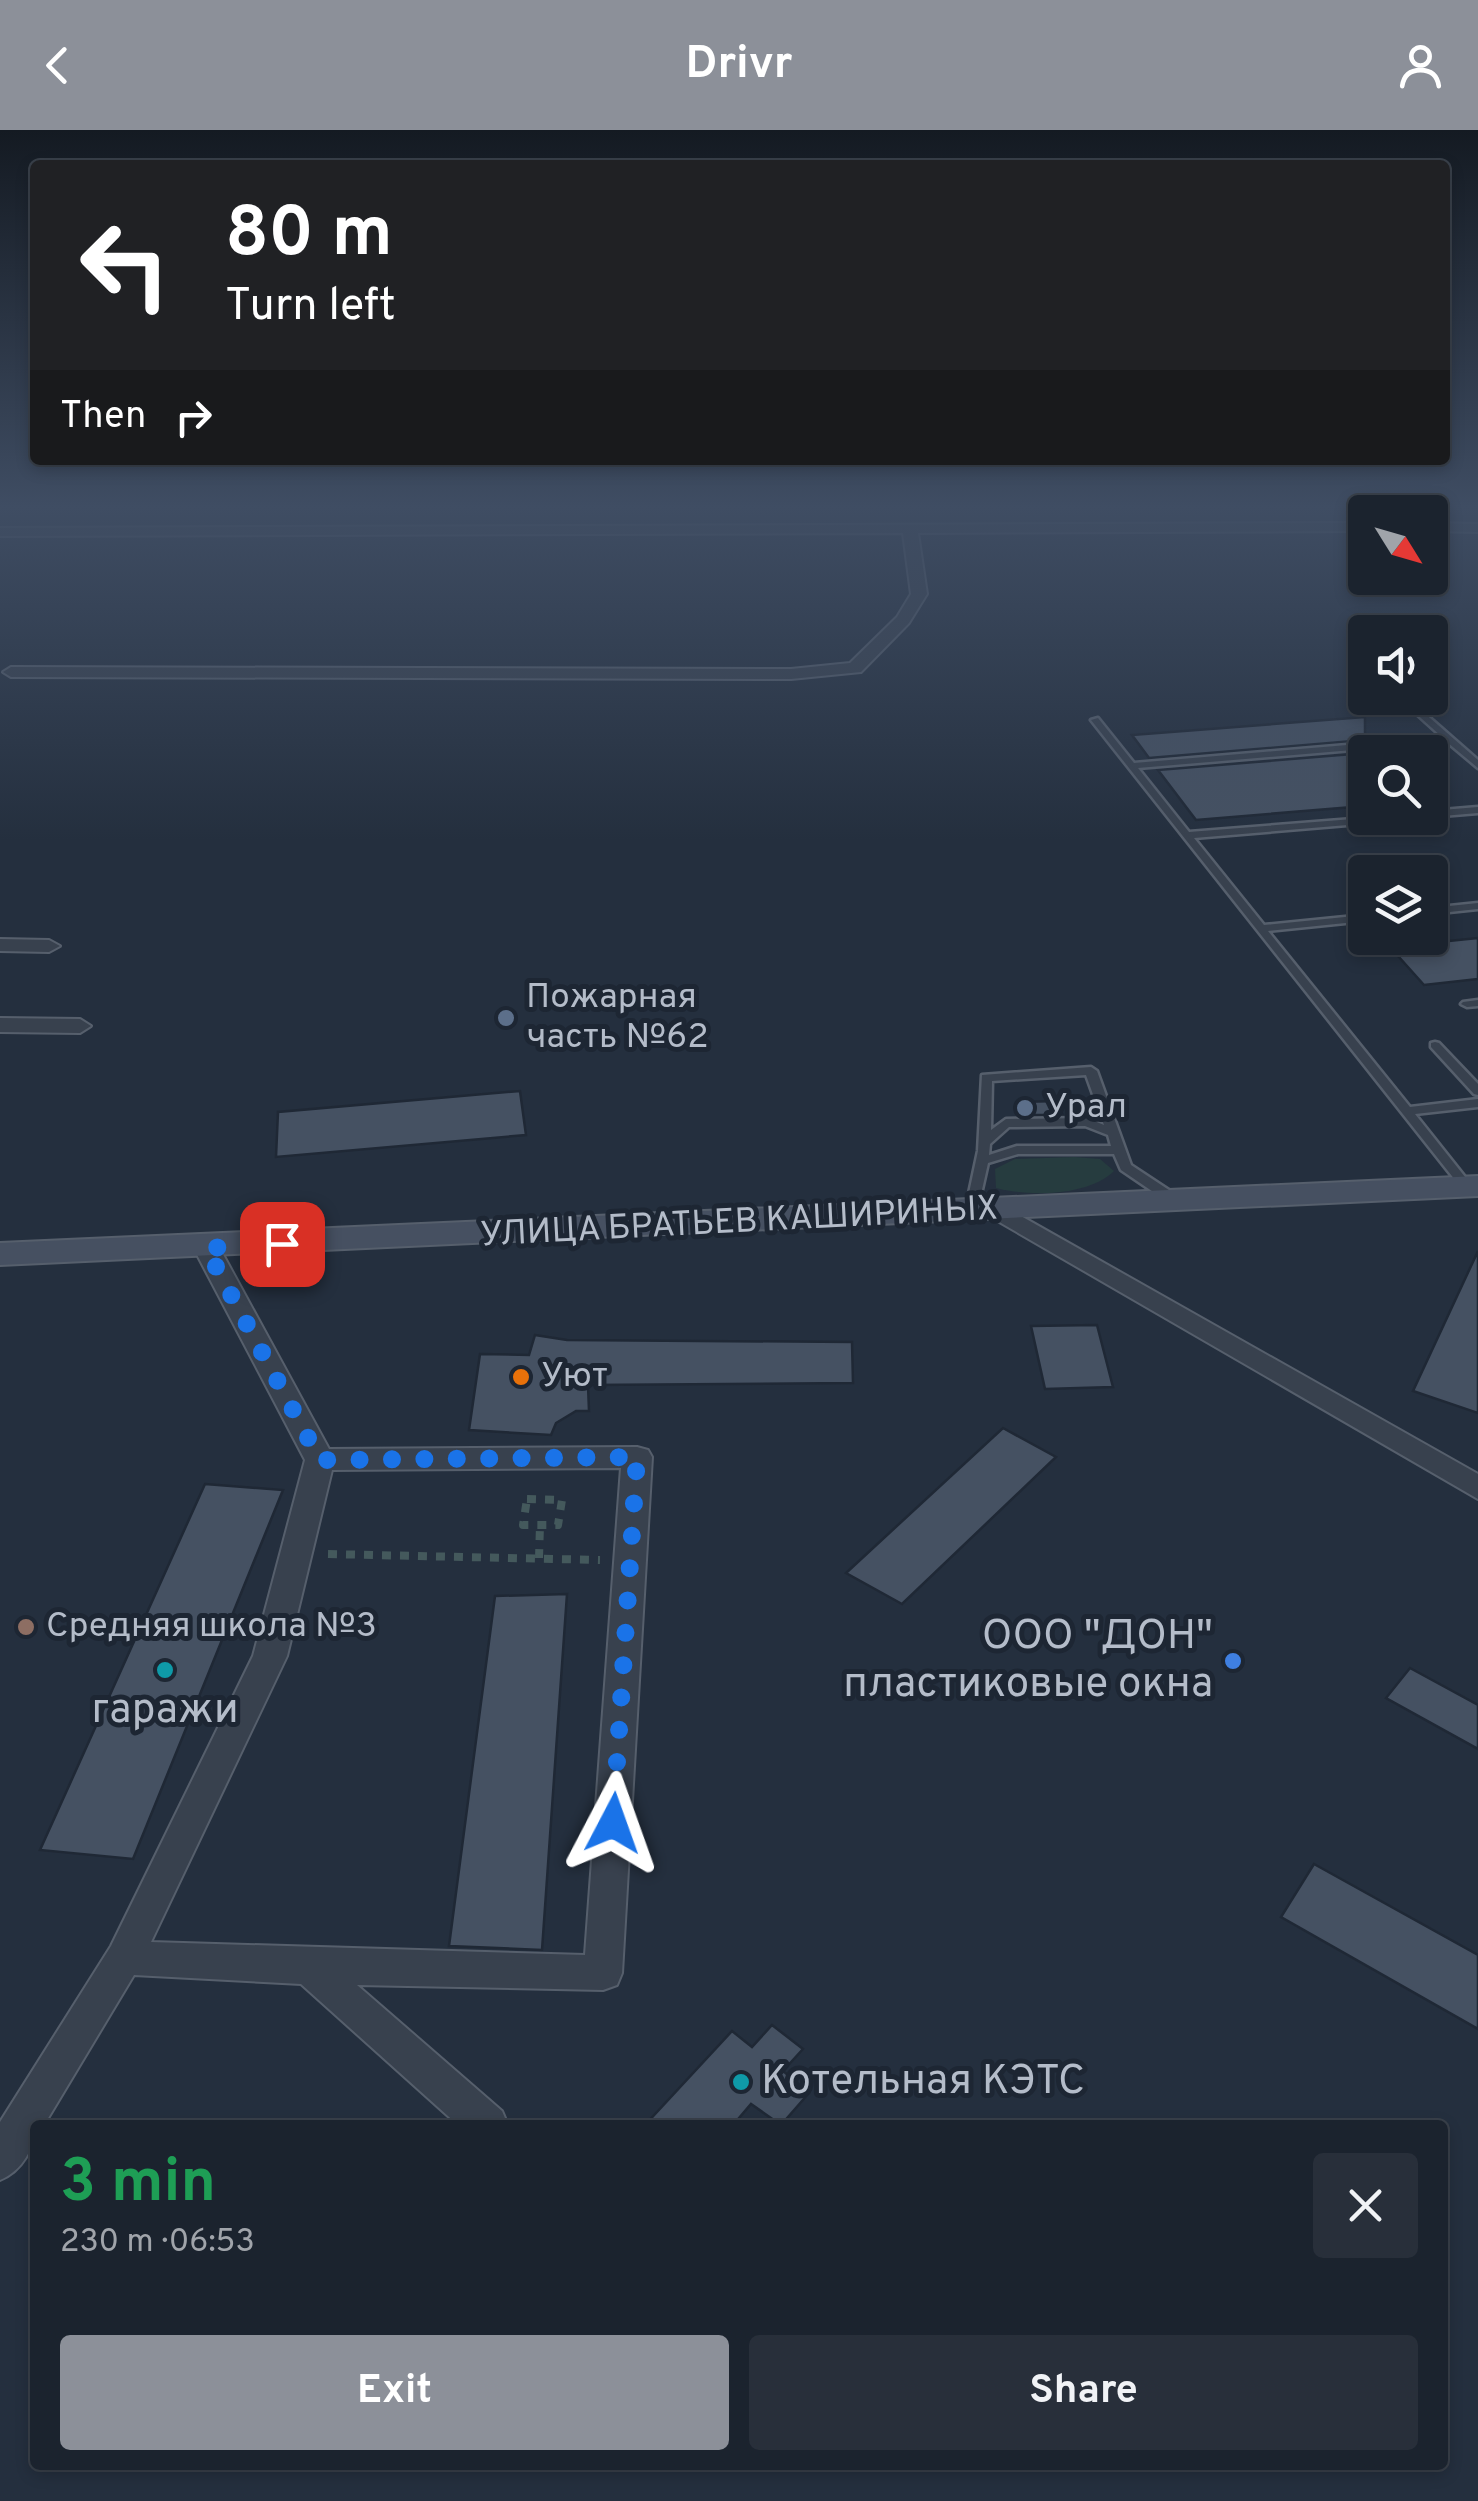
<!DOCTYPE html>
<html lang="en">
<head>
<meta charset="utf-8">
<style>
	body { margin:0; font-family:Overpass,sans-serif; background:#282f3a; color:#f1f3f6; height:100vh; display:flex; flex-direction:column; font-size:38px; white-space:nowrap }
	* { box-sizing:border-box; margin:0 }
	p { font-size:32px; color:#a0a4aa }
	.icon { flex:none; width:55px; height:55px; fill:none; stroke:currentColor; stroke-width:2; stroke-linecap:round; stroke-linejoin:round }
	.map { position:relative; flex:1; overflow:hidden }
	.drawer { position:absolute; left:30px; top:1990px; width:1418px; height:350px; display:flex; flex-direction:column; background:#1b232e; border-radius:10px; box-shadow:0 5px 15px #0003,0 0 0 2px #39404a }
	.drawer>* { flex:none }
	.hud { position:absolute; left:30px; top:30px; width:1420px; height:305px; border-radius:10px; box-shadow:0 5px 15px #0003,0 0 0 2px #39404a; background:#202124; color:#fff; overflow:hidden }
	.needle { width:65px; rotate:127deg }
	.tools { position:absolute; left:1348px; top:365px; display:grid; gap:20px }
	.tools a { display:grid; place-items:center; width:100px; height:100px; border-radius:10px; background:#1b232e; box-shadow:0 5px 15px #0003,0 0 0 2px #39404a; font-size:50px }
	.pin { position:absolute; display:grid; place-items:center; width:85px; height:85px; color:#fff; margin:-42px; border-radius:20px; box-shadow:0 5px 15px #0006 }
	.me { position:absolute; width:110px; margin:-55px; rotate:4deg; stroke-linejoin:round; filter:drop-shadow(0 0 8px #0008) }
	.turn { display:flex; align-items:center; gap:35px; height:210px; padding:0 30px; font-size:45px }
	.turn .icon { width:130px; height:130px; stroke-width:2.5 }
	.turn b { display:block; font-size:70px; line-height:85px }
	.then { display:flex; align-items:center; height:95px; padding:0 30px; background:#0003; gap:20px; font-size:38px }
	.round { display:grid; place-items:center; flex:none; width:105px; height:105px; border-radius:10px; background:#282f3a }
	.head { display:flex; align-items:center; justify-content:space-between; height:170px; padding:0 30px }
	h1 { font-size:60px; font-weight:700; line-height:75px; color:#1e9e55 }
	.action { display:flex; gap:20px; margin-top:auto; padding:20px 30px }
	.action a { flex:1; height:115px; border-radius:10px; background:#8c9099; color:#fff; font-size:40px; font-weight:700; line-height:115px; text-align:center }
	.action a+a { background:#282f3a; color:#f1f3f6 }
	header { display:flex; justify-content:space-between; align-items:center; height:130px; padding:0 30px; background:#8c9099; color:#fff; font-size:45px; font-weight:700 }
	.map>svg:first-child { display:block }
</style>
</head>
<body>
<header><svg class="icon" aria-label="back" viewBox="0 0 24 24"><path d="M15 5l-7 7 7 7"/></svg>Drivr<svg class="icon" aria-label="person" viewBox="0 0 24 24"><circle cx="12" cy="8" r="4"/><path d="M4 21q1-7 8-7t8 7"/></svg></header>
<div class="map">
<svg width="1478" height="2371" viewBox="0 0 1478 2371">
	<rect width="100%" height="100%" fill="#242f3e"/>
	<path fill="#263c3f" d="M1074 1027 1100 1029 1114 1041C1089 1066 1029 1067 996 1058L995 1039 1015 1029Z"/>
	<g fill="#455162" stroke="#1f2835" stroke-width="2.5">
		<path d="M1365 587V610L1149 628 1132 605Z"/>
		<path d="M1365 623V676L1196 690 1158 640Z"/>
		<path d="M1478 808V849L1424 855 1390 817Z"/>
		<path d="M520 961 526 1005 276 1027 278 982Z"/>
		<path d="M1058 971 1063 985H1022L1018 972Z"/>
		<path d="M1478 1121V1283L1413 1261Z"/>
		<path d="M1097 1195 1113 1257 1045 1259 1031 1196Z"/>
		<path d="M535 1205 567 1210 852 1212 853 1253 588 1255 589 1281H576L556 1293 551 1305 469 1300 480 1224 529 1225Z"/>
		<path d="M1003 1298 1056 1327 902 1474 846 1443Z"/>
		<path d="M205 1354 283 1360 133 1729 40 1720Z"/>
		<path d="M567 1464 542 1820 449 1816 495 1466Z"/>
		<path d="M1410 1538 1478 1575V1619L1386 1568Z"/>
		<path d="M1314 1734 1478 1825V1899L1281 1787Z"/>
		<path d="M772 1895 803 1919 783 1941 809 1963 781 1995 751 1974 733 1995H645L732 1901 752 1917Z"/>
	</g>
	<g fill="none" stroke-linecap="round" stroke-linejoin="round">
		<defs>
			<g id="service">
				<path d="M1414 574 1478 630V638L1447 612 1138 638 1189 702 1366 688H1399L1395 691 1194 708 1264 795 1365 785V791L1268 801 1410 977 1478 969V977L1415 984 1473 1057 1467 1061 1463 1060 1091 590 1098 588 1134 633 1442 607 1411 579V575Z"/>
				<path d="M1478 677V683L1430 687V681Z"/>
				<path d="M1478 773V779L1430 784V778Z"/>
				<path d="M1478 870V876L1467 877 1461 874 1463 872Z"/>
				<path d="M1435 912 1439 913 1478 954V965L1474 964 1431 917V913Z"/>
				<path d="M1091 937 1097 941 1131 1035 1181 1068 1182 1071 1181 1074H1171L1121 1040 1114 1024H1018L988 1033 977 1082 971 1086 966 1085 965 1082 978 1021 982 945ZM1086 945 1104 995 1087 988 1006 989 991 1000 992 951ZM1085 996 1108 1005 1111 1016H1017L989 1025 990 1014 1009 997Z"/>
			</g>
			<g id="minor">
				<path d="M1365 393V401L918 403 927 464 909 493 861 542 791 549 11 547 3 542 11 537 791 539 850 533 897 487 911 464 903 403 0 406V398Z"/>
				<path d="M1430 393 1478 394V402L1430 401Z"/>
				<path d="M0 809 49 810 60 816 49 822 0 821Z"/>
				<path d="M0 888 80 889 91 896 80 903 0 902Z"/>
				<path d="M998 1073 1478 1344V1369L989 1086 985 1081 989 1076Z"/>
				<path d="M206 1109 219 1117 329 1319 637 1317 648 1320 652 1327 622 1843 617 1855 603 1860 357 1855 502 1981 508 1995H458L301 1854 134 1845 44 1995H35C35 2018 22 2041 0 2050V1992L111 1816 253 1526 305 1330 193 1117ZM621 1338 585 1825 151 1812 287 1526 332 1340Z"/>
			</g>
			<path id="secondary" d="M1478 1046V1066L0 1135V1113Z"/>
		</defs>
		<use href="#service" stroke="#565f6c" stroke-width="5"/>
		<use href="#minor" stroke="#565f6c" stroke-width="4"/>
		<use href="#secondary" stroke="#565f6c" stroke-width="4"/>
		<g stroke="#44595c" stroke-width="8" stroke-dasharray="9 9" stroke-linecap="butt">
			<path d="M527 1369 562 1370 558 1395H523Z"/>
			<path d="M328 1424 600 1430"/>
			<path d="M539 1428 540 1395"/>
		</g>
		<use href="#service" fill="#38414e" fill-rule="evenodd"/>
		<use href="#minor" fill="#38414e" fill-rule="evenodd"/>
		<use href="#secondary" fill="#465061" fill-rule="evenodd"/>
	</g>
	<linearGradient id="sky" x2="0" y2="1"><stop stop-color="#141a22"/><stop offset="0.53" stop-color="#3f4d63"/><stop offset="1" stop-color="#3f4d63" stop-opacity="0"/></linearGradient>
	<rect width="1478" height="711" fill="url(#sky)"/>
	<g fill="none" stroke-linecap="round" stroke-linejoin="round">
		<path stroke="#1a73e8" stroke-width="18" stroke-dasharray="0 32.4" d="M282 1114 206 1118 320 1330 637 1327 613 1693"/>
	</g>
	<g fill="#5c6f8a" stroke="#1d2633" stroke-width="4">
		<circle cx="506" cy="888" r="10"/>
		<circle cx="1025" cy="978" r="10"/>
	</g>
	<circle fill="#e8710a" stroke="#1d2633" stroke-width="4" cx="521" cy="1247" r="10"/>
	<circle fill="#8d6e63" stroke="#1d2633" stroke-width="4" cx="26" cy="1497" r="10"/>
	<circle fill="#3f7fe0" stroke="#1d2633" stroke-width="4" cx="1233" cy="1531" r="10"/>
	<g fill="#0f9aa8" stroke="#1d2633" stroke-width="4">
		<circle cx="165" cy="1540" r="10"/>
		<circle cx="741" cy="1952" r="10"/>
	</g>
	<g text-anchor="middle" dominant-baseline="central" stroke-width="10" stroke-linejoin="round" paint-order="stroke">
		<g font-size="35" fill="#b4bcc9" stroke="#1d2633" text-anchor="start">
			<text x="526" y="868">Пожарная<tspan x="526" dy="40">часть №62</tspan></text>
			<text x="1045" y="978">Урал</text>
			<text x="541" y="1247">Уют</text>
			<text x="46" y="1497">Средняя школа №3</text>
		</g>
		<g font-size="35" fill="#b4bcc9" stroke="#1d2633">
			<text transform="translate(739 1093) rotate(-3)">УЛИЦА БРАТЬЕВ КАШИРИНЫХ</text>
		</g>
		<g font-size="42" fill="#b4bcc9" stroke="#1d2633" text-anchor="end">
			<text x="1213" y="1507">ООО "ДОН"<tspan x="1213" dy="48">пластиковые окна</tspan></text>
			<text x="165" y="1581" text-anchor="middle">гаражи</text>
			<text x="761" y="1952" text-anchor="start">Котельная КЭТС</text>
		</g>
	</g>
</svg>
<div class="tools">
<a><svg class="needle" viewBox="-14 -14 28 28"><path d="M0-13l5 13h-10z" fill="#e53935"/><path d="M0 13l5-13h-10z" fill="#a0a4aa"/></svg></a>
<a><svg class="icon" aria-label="sound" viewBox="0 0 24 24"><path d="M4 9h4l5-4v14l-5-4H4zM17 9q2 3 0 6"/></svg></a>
<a><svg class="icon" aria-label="search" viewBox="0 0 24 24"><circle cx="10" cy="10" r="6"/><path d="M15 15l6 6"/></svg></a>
<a><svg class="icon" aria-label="layers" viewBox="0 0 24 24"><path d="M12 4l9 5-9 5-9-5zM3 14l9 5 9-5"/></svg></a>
</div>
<div class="pin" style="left:282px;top:1114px;background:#d93025"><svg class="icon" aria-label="arrive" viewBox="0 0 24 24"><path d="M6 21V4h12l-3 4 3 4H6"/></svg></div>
<svg class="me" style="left:613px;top:1693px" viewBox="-20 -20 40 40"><path d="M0-17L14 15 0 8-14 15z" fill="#1a73e8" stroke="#fff" stroke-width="4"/></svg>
<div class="hud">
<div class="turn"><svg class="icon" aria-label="left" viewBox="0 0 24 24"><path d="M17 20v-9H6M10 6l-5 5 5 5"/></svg><div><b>80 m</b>Turn left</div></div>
<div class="then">Then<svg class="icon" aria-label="right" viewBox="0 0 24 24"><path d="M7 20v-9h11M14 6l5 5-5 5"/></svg></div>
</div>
<section class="drawer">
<div class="head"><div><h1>3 min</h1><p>230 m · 06:53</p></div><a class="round"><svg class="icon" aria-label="close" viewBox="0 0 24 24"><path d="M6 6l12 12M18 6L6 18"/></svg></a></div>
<div class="action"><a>Exit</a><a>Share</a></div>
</section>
</div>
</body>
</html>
